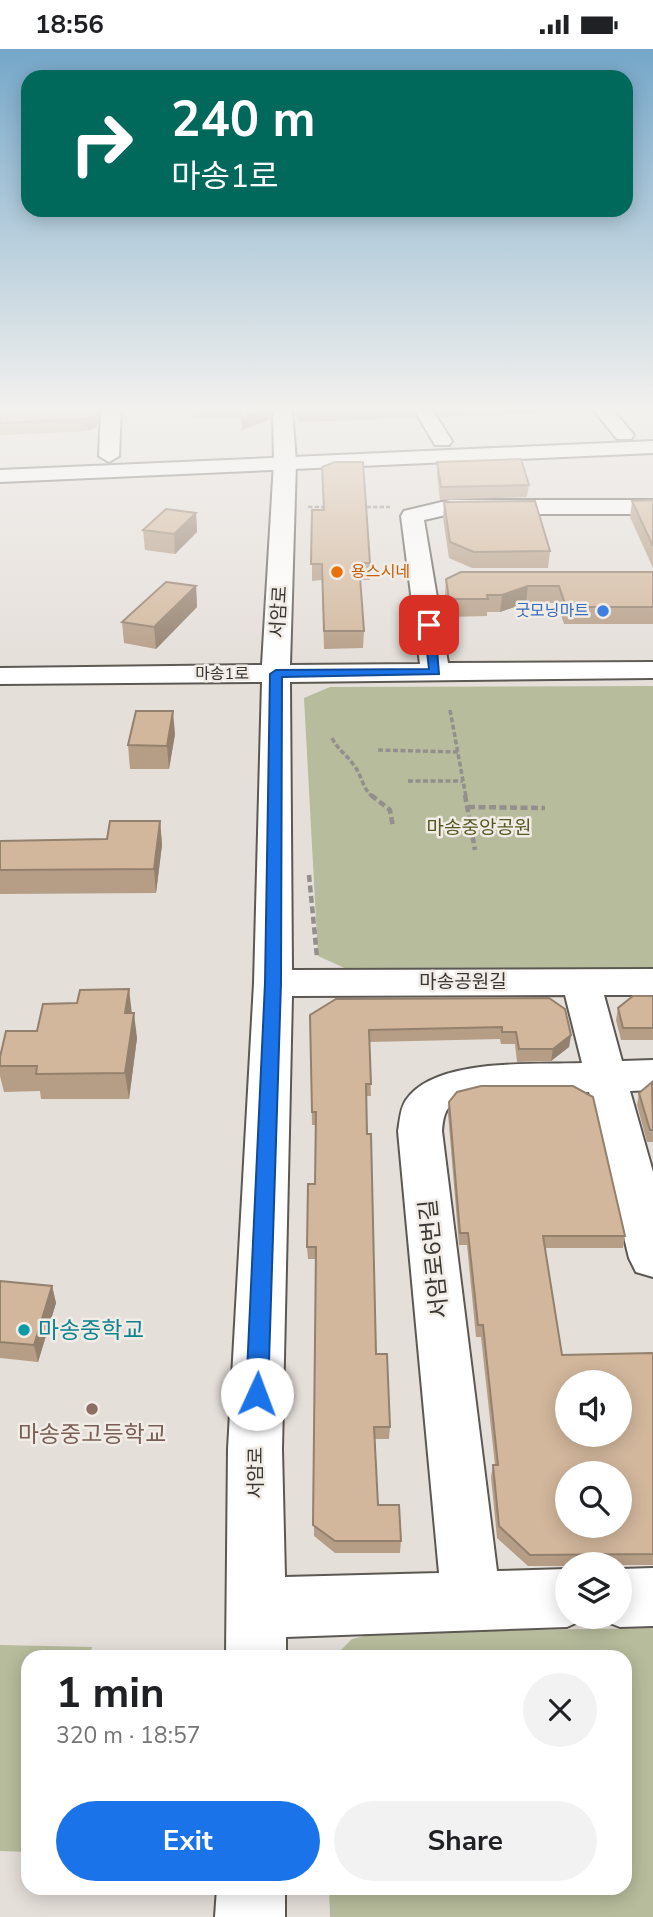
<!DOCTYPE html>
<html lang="en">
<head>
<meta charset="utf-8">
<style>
	body { margin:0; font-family:"Nunito Sans","Noto Sans KR",sans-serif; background:#f2f2f2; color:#202124; height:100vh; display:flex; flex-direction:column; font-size:26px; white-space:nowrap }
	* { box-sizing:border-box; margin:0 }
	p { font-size:23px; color:#757577 }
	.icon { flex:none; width:38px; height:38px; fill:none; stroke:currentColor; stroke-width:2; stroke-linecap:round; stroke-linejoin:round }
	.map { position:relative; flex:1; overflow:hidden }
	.sheet { position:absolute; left:21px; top:1601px; width:611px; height:245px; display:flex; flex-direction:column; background:#fff; border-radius:21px; box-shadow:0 4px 18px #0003 }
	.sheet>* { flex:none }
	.hud { position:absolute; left:21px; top:21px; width:612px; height:147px; border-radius:21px; box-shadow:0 4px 18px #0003; background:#00695c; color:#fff; overflow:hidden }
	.tools { position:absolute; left:555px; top:1321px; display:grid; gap:14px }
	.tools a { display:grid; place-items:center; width:77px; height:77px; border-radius:50%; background:#fff; box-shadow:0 4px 18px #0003; font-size:35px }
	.pin { position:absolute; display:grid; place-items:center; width:60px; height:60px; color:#fff; margin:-30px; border-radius:14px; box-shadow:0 4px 10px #0006 }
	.me { position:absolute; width:77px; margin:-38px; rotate:2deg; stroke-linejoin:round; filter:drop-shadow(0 0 5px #0008) }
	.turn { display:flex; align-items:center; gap:24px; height:147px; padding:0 35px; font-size:32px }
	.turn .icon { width:91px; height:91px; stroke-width:2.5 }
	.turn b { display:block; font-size:49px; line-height:60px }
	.round { display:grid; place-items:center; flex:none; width:74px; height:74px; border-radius:37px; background:#f2f2f2 }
	.headline { display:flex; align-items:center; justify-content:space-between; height:119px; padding:0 35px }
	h1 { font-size:42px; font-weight:700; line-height:52px }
	.button { display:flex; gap:14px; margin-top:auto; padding:14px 35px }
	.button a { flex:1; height:80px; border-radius:42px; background:#1a73e8; color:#fff; font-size:28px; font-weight:700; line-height:80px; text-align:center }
	.button a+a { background:#f2f2f2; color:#202124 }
	.status { display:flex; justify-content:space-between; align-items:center; height:49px; padding:0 35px; background:#fff; direction:ltr }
	.status svg { height:19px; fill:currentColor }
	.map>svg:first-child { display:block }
</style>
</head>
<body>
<div class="status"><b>18:56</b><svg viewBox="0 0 49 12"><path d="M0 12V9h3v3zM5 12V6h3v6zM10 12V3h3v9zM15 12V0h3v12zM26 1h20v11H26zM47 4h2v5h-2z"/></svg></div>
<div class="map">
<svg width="653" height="1868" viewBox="0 0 653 1868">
	<rect width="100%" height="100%" fill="#e5dfda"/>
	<g fill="#b7bc9c">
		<path d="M653 637V919L351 922 318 907 304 649 330 638Z"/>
		<path d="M653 1579V1868H330L329 1839H625V1608H334L352 1590 382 1583Z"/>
		<path d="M0 1596 92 1598 90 1608H28V1803L0 1802Z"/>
	</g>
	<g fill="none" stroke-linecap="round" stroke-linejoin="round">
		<defs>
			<g id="minor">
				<path d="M101 359H121L119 407 109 413 99 407Z"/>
				<path d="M273 359H292L296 413 290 616 420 615 401 467 404 462 450 451H653V465H450L424 471 448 614 653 613V629L290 633 292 921 653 920V946H604L622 1012 653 1011V1041L630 1042 653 1123V1228L636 1223 629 1209 589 1043C560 1044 477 1041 455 1053 444 1060 443 1070 442 1082L497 1522 567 1520V1568H589L567 1578 286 1588V1608H226L228 1400 254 934 262 633 0 635V619L262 616 274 413ZM565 946 582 1014C535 1016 435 1008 406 1051 400 1060 400 1071 398 1082L439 1524 285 1528 282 1400 292 947Z"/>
				<path d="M413 359H431L452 392 449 396H435Z"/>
				<path d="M592 359H611L634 386 631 390H617Z"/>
				<path d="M653 1519V1577L620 1578 599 1570 620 1568V1520Z"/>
				<path d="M217 1839H285V1868H215Z"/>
			</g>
			<path id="major" d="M653 392V404L0 433V421Z"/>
		</defs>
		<use href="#minor" stroke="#5c5853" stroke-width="4"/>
		<use href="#major" stroke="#5c5853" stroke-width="4"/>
		<g stroke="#938f8c" stroke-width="2.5" stroke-dasharray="4.5 2" stroke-linecap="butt">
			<path d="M308 458H327"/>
			<path d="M360 458H390"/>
		</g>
		<g stroke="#938f8c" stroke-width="3.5" stroke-dasharray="5 2.5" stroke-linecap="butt">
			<path d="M450 661 466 748"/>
			<path d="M332 689C338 701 346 705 353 715 362 725 362 740 373 748"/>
			<path d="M378 701 458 703"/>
			<path d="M408 732H463"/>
		</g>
		<g stroke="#938f8c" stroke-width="4.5" stroke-dasharray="7 3.5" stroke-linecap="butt">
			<path d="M371 746 390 761 393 778"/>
			<path d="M465 746 475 801"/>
			<path d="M468 758 545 759"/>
			<path d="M309 826 317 908"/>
		</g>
		<use href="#minor" fill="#fff" fill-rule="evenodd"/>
		<use href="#major" fill="#fff" fill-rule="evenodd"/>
	</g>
	<g fill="#b59d86">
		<path d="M0 359H99L97 378 88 382 0 386Z"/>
		<path d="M192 359H273L271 370 242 381 241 369 193 370Z"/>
		<path d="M294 359H416V369L298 373Z"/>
		<path d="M433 359H539V364L440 368Z"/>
		<path d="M437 413 529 436 527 448 440 451 437 426Z"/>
		<path d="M653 451V519L630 468 632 452Z"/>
		<path d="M444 453 550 502 548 519H472L449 509 443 469Z"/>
		<path d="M312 461 370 514V531H360L364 582 363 599 324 600 322 531 312 532Z"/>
		<path d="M196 464 197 483 175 505 145 501 143 481Z"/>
		<path d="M653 523V575H564L557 554H526L500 563H487V567L448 568 445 547 446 530Z"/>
		<path d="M196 537 197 558 156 600 124 594 122 573Z"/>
		<path d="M175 685 169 720H130L128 696Z"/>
		<path d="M160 772 162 796 156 844 0 845V792L107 790Z"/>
		<path d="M653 947V991H621L616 971 618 959Z"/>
		<path d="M336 950 571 986 569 998 551 1012 517 1013 515 995H501L500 990 369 993 371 1047H366L376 1305 390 1378 389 1390H375L378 1456 401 1492 400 1504H335L314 1487 316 1210H308L307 1198 315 1135 316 1076H312L310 966Z"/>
		<path d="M132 964 137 989 129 1050H41L40 1042 4 1043 0 1027V1008L37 982Z"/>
		<path d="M653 1033V1093H647L637 1056 639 1044Z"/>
		<path d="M449 1053 625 1187 623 1199H545L562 1306 653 1304V1516H567V1517H528L497 1489 491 1428 493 1416H495L481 1288H476L467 1196H459L448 1065Z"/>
		<path d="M0 1232 52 1237 56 1254 38 1313 0 1309Z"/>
	</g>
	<g fill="#93806d">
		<path d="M97 359H99L97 378 88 382 86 370Z"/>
		<path d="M269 359H273L271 370 242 381 241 369Z"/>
		<path d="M196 464 197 483 175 505 174 485Z"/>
		<path d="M196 537 197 558 156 600 154 578Z"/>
		<path d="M528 537 526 554 500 563 502 546Z"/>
		<path d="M173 662 175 685 169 720 167 697Z"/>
		<path d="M160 772 162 796 156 844 154 820Z"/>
		<path d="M129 940 132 965 125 964Z"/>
		<path d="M134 964 137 989 129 1050 125 1024Z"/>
		<path d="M571 986 569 998 551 1012 553 1000Z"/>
		<path d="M52 1237 56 1254 38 1313 34 1296Z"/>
	</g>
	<g fill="#d2b79c" stroke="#93806d" stroke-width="2" fill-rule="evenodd">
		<path d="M0 359H97L96 366 86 370 0 374Z"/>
		<path d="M241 359H269L241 369Z"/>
		<path d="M297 359H363L297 361Z"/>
		<path d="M521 410 529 436 441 438 437 413Z"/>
		<path d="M335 413H363L370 514H359L364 582H324L322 515H311L312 461H324L322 418Z"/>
		<path d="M653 451V497L632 452Z"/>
		<path d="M535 452 550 502 474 503 450 493 444 453Z"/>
		<path d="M166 460 196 464 174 485 143 481Z"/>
		<path d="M461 523H653V558H566L559 537H528L502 546H487L488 550H449L446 530Z"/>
		<path d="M166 533 196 537 154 578 122 573Z"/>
		<path d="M136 662H173L167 697 128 696Z"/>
		<path d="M110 772H160L154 820 0 821V792L107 790Z"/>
		<path d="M129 940 125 964H134L125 1024 36 1025 37 1017H0V1008L6 982H37L43 955 77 954 80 941Z"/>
		<path d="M633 947H653V979H623L618 959Z"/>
		<path d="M549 949 565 960 571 986 553 1000H519L516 983H502V978L369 981 371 1035H366L367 1085H371L376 1305H387L390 1378H374L378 1456H399L401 1492H335L313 1476 316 1198H307L308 1135H315L316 1063H312L310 966 336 950Z"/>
		<path d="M652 1033 653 1081H650L639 1044Z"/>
		<path d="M481 1037H573L593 1048 625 1187H543L562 1306 653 1304V1505L530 1506 499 1477 493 1416H498L483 1276H478L468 1184H460L449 1053 457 1043ZM567 1334H620V1386H567ZM567 1424H620V1477H567Z"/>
		<path d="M0 1232 52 1237 34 1296 0 1293Z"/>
	</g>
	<linearGradient id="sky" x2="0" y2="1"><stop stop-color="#75a7c9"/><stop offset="0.58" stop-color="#f3f1ee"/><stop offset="1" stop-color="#f3f1ee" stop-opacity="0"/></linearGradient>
	<rect width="653" height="620" fill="url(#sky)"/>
	<path fill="#1a73e8" stroke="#114b97" stroke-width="2" d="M429 573 435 576 439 625 282 628 281 934 268 1345 265 1352 257 1355 250 1352 246 1345 265 934 270 625 276 621 429 620 424 576Z"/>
	<circle fill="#e8710a" stroke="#f2ece7" stroke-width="2.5" cx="337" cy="523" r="7"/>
	<circle fill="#3f7fe0" stroke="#f2ece7" stroke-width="2.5" cx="603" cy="562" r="7"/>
	<circle fill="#0f9aa8" stroke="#f2ece7" stroke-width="2.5" cx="24" cy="1281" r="7"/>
	<circle fill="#8d6e63" stroke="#f2ece7" stroke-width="2.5" cx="92" cy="1360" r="7"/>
	<g text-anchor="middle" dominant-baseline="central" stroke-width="5" stroke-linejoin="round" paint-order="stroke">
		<g font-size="16" fill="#c56008" stroke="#f2ece7" text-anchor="start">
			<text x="351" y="523">용스시네</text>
		</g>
		<g font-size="16" fill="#366cbe" stroke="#f2ece7" text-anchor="end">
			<text x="589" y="562">굿모닝마트</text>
		</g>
		<g font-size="16" fill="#393735" stroke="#f2ece7">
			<text x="222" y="625">마송1로</text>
		</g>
		<g font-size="19" fill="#393735" stroke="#f2ece7">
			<text transform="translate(279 563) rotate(-87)">서암로</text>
			<text x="463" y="933">마송공원길</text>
			<text transform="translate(256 1424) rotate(-90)">서암로</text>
		</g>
		<g font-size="19" fill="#555a22" stroke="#f2ece7">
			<text x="479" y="779">마송중앙공원</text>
		</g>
		<g font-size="23" fill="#393735" stroke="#f2ece7">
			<text transform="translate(434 1210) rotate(-96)">서암로6번길</text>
		</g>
		<g font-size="23" fill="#0d838f" stroke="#f2ece7" text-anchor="start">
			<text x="38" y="1281">마송중학교</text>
		</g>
		<g font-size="23" fill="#785e54" stroke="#f2ece7">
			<text x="92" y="1385">마송중고등학교</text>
		</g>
	</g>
</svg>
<div class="tools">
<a><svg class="icon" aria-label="sound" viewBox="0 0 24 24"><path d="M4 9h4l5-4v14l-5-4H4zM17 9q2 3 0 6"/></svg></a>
<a><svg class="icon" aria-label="search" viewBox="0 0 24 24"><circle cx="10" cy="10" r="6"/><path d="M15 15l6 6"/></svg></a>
<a><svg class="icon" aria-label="layers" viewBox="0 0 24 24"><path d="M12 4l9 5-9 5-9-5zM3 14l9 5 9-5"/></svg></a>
</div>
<div class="pin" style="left:429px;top:576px;background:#d93025"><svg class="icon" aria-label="arrive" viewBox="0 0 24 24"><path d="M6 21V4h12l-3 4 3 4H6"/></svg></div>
<svg class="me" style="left:257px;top:1345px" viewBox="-20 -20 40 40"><circle r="19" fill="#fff"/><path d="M0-13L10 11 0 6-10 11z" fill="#1a73e8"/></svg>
<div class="hud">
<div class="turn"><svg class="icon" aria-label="right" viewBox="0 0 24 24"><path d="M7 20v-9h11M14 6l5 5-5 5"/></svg><div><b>240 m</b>마송1로</div></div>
</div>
<section class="sheet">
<div class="headline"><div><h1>1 min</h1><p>320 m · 18:57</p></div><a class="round"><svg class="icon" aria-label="close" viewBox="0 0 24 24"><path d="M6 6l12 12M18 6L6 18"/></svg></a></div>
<div class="button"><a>Exit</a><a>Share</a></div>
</section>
</div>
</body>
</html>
